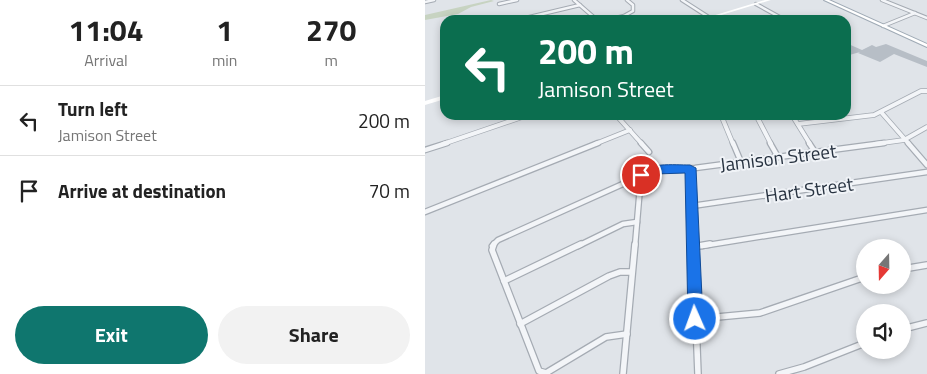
<!DOCTYPE html>
<html lang="en">
<head>
<meta charset="utf-8">
<style>
	body { margin:0; font-family:"Titillium Web",sans-serif; background:#f2f2f2; color:#222; height:100vh; display:flex; flex-direction:column; font-size:19px; white-space:nowrap }
	* { box-sizing:border-box; margin:0 }
	p { font-size:16px; color:#767676 }
	.icon { flex:none; width:28px; height:28px; fill:none; stroke:currentColor; stroke-width:2; stroke-linecap:round; stroke-linejoin:round }
	.map { position:relative; flex:1; overflow:hidden }
	.sheet { display:flex; flex-direction:column; background:#fff; width:425px }
	.sheet>* { flex:none }
	.hud { position:absolute; left:15px; top:15px; width:411px; height:105px; border-radius:15px; box-shadow:0 2px 8px #0003; background:#0b6e4f; color:#fff; overflow:hidden }
	.needle { width:32px; rotate:200deg }
	.fabs { position:absolute; left:431px; top:239px; display:grid; gap:10px }
	.fabs a { display:grid; place-items:center; width:55px; height:55px; border-radius:50%; background:#fff; box-shadow:0 2px 8px #0003; font-size:25px }
	.pin { position:absolute; display:grid; place-items:center; width:42px; height:42px; color:#fff; margin:-21px; border:2px solid #fff; border-radius:50%; box-shadow:0 1px 5px #0007 }
	.me { position:absolute; width:55px; margin:-28px; rotate:358deg; stroke-linejoin:round; filter:drop-shadow(0 0 4px #0008) }
	.turn { display:flex; align-items:center; gap:18px; height:105px; padding:0 15px; font-size:22px }
	.turn .icon { width:65px; height:65px; stroke-width:2.5 }
	.turn b { display:block; font-size:35px; line-height:42px }
	.eta { display:flex; justify-content:space-evenly; align-items:center; height:85px; text-align:center }
	.eta b { font-size:30px; font-weight:700; line-height:35px }
	.cta { display:flex; gap:10px; margin-top:auto; padding:10px 15px }
	.cta a { flex:1; height:58px; border-radius:30px; background:#0f766e; color:#fff; font-size:20px; font-weight:700; line-height:58px; text-align:center }
	.cta a+a { background:#f2f2f2; color:#222 }
	ul { padding:0; list-style:none }
	li { display:flex; align-items:center; gap:15px; height:70px; padding:0 15px; border-top:1px solid #e0e0e0 }
	li div { flex:1 }
	li b { display:block; font-size:19px }
	li em { font-style:normal }
	main { display:flex; flex:1; min-height:0 }
	.map>svg:first-child { display:block }
</style>
</head>
<body>
<main>
<section class="sheet">
<div class="eta">
<div><b>11:04</b><p>Arrival</p></div>
<div><b>1</b><p>min</p></div>
<div><b>270</b><p>m</p></div>
</div>
<ul>
<li><svg class="icon" aria-label="left" viewBox="0 0 24 24"><path d="M17 20v-9H6M10 6l-5 5 5 5"/></svg><div><b>Turn left</b><p>Jamison Street</p></div><em>200 m</em></li>
<li><svg class="icon" aria-label="arrive" viewBox="0 0 24 24"><path d="M6 21V4h12l-3 4 3 4H6"/></svg><div><b>Arrive at destination</b></div><em>70 m</em></li>
</ul>
<div class="cta"><a>Exit</a><a>Share</a></div>
</section>
<div class="map">
<svg width="502" height="374" viewBox="0 0 502 374">
	<rect width="100%" height="100%" fill="#e0e4e9"/>
	<path fill="#c7d3c1" d="M66 0 69 1 46 7 33 14 0 20V15Z"/>
	<path fill="#b7bec6" d="M421 43 437 50 447 45 451 47 461 44 502 61V67L469 54 455 62 433 53 435 52 421 56Z"/>
	<g fill="none" stroke-linecap="round" stroke-linejoin="round">
		<defs>
			<g id="street-far3">
				<path d="M149 0 172 20"/>
				<path d="M257 0 285 18"/>
				<path d="M457 0 502 18"/>
				<path d="M0 2 9 0"/>
				<path d="M74 4 92 0"/>
				<path d="M331 4 360 20"/>
				<path d="M92 20 155 5"/>
				<path d="M182 20 199 16 208 11V5L202 0"/>
				<path d="M458 26 490 13"/>
			</g>
			<g id="street-far2">
				<path d="M456 112 484 144"/>
				<path d="M191 115 217 144"/>
				<path d="M296 115 308 144"/>
				<path d="M331 115 346 144"/>
				<path d="M367 115 385 144"/>
				<path d="M373 124 449 115 496 91H502"/>
				<path d="M18 144 103 115"/>
				<path d="M170 144 205 130"/>
				<path d="M450 144 479 140 502 127"/>
			</g>
			<g id="street-far1">
				<path d="M216 143 224 152"/>
				<path d="M308 143 316 162"/>
				<path d="M345 143 353 157"/>
				<path d="M384 143 390 152"/>
				<path d="M483 143 502 165"/>
				<path d="M0 150 22 143"/>
				<path d="M265 169 268 246"/>
				<path d="M267 206 502 172"/>
				<path d="M0 212 173 143"/>
				<path d="M67 246 73 240 229 170 270 168 459 143"/>
				<path d="M153 246 198 224 212 222"/>
				<path d="M210 246 216 175"/>
				<path d="M277 246 502 210"/>
			</g>
			<g id="street">
				<path d="M69 244 67 250 114 371 121 373 181 337 202 334"/>
				<path d="M268 244 273 374"/>
				<path d="M268 247 285 244"/>
				<path d="M478 269 502 265"/>
				<path d="M79 281 156 244"/>
				<path d="M271 319 335 313 440 277"/>
				<path d="M95 324 184 276 195 272H207"/>
				<path d="M478 329 502 323"/>
				<path d="M198 374 210 244"/>
				<path d="M354 374 379 367 440 343"/>
			</g>
			<path id="primary" d="M399 0H404L502 44V47Z"/>
		</defs>
		<use href="#street-far3" stroke="#a5abb3" stroke-width="4.5"/>
		<use href="#street-far2" stroke="#a5abb3" stroke-width="5.5"/>
		<use href="#street-far1" stroke="#a5abb3" stroke-width="7"/>
		<use href="#street" stroke="#a5abb3" stroke-width="8"/>
		<use href="#primary" stroke="#9faab5" stroke-width="2"/>
		<use href="#street-far3" stroke="#f3f5f8" stroke-width="2.5"/>
		<use href="#street-far2" stroke="#f3f5f8" stroke-width="4"/>
		<use href="#street-far1" stroke="#f3f5f8" stroke-width="4.5"/>
		<use href="#street" stroke="#f3f5f8" stroke-width="5.5"/>
		<g fill="#fff" fill-rule="evenodd">
			<path d="M340 0H346L280 20H274Z"/>
			<path d="M20 95V99L0 105V101Z"/>
		</g>
		<use href="#primary" fill="#fff" fill-rule="evenodd"/>
	</g>
	<path fill="#1a73e8" stroke="#114b97" d="M265 165 271 168 278 319 276 324 270 326 265 324 263 319 260 173 230 174 216 179 210 175C221 162 249 165 265 165Z"/>
	<g text-anchor="middle" dominant-baseline="central" stroke-width="4" stroke-linejoin="round" paint-order="stroke">
		<g font-size="19" fill="#283341" stroke="#f0f3f7">
			<text transform="translate(353 157) rotate(-7)">Jamison Street</text>
			<text transform="translate(384 189) rotate(-8)">Hart Street</text>
		</g>
	</g>
</svg>
<div class="fabs">
<a><svg class="needle" viewBox="-14 -14 28 28"><path d="M0-13l5 13h-10z" fill="#e53935"/><path d="M0 13l5-13h-10z" fill="#767676"/></svg></a>
<a><svg class="icon" aria-label="sound" viewBox="0 0 24 24"><path d="M4 9h4l5-4v14l-5-4H4zM17 9q2 3 0 6"/></svg></a>
</div>
<div class="pin" style="left:216px;top:175px;background:#d93025"><svg class="icon" aria-label="arrive" viewBox="0 0 24 24"><path d="M6 21V4h12l-3 4 3 4H6"/></svg></div>
<svg class="me" style="left:270px;top:319px" viewBox="-20 -20 40 40"><circle r="17" fill="#1a73e8" stroke="#fff" stroke-width="3"/><path d="M0-11L8 9 0 5-8 9z" fill="#fff"/></svg>
<div class="hud">
<div class="turn"><svg class="icon" aria-label="left" viewBox="0 0 24 24"><path d="M17 20v-9H6M10 6l-5 5 5 5"/></svg><div><b>200 m</b>Jamison Street</div></div>
</div>
</div>
</main>
</body>
</html>
